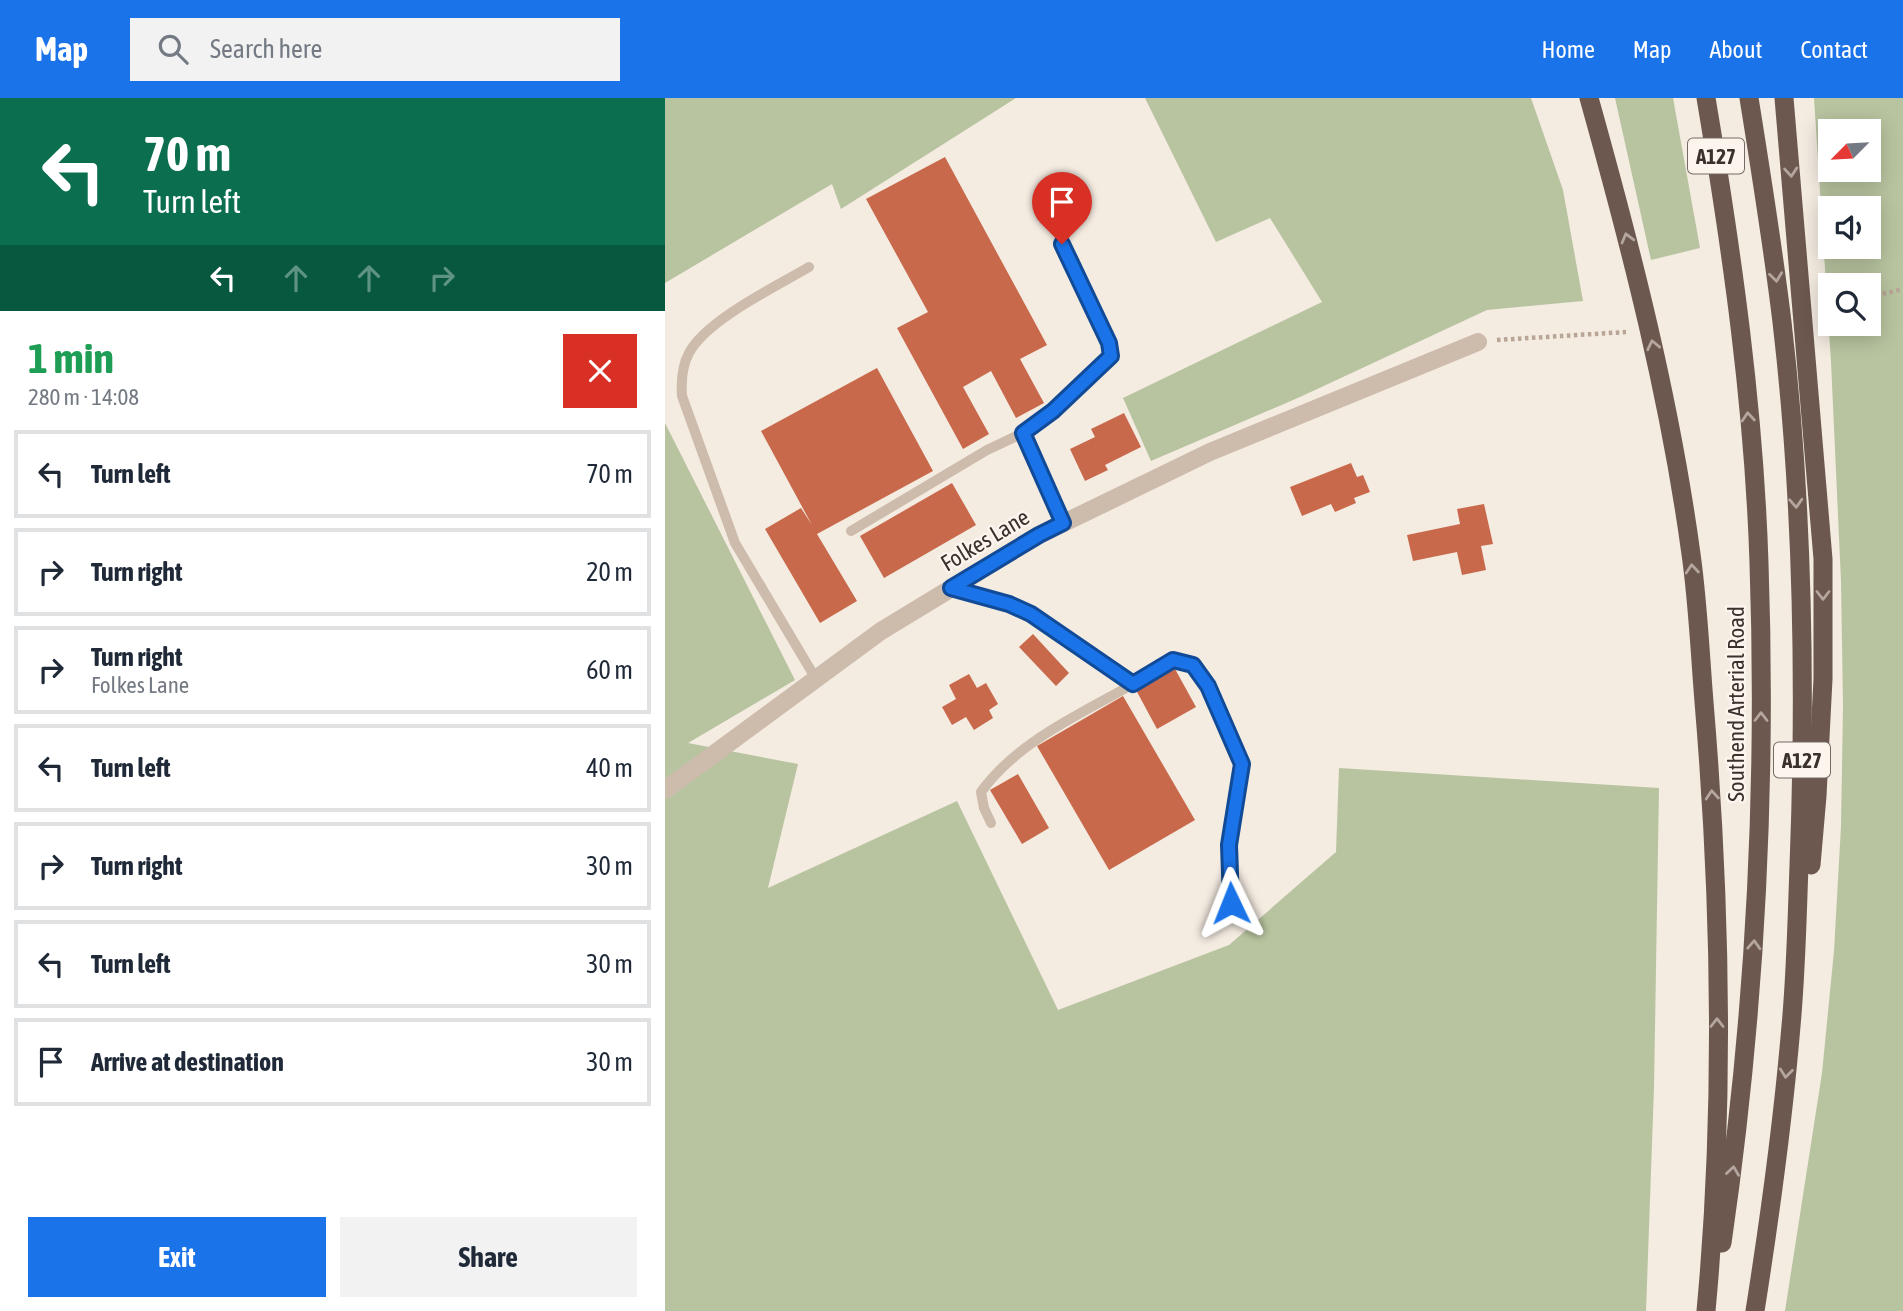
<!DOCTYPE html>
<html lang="en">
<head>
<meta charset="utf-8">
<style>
	body { margin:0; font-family:"Asap Condensed",sans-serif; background:#f2f2f3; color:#1f2937; height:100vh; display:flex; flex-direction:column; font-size:26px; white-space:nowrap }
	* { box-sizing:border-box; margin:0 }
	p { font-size:23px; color:#747a83 }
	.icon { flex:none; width:38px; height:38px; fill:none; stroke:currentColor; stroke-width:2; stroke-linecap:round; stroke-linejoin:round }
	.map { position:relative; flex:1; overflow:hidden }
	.sheet { display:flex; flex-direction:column; background:#fff; width:665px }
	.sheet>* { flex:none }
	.banner { background:#0b6e4f; color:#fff; overflow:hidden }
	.needle { width:46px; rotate:246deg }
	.controls { position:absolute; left:1153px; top:21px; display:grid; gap:14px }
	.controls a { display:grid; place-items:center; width:63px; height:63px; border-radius:0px; background:#fff; box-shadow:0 4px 18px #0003; font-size:35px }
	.pin { position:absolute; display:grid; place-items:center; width:60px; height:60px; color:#fff; margin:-72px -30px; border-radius:50% 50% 50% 0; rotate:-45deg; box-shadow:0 0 7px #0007 }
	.pin .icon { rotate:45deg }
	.me { position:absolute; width:77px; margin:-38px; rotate:358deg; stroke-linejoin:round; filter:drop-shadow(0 0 5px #0008) }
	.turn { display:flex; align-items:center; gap:24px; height:147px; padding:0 28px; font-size:32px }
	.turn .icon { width:91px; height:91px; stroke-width:2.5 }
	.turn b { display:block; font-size:49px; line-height:60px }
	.lanes { display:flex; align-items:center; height:66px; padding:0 28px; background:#0003; justify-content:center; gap:35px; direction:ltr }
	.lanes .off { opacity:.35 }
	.round { display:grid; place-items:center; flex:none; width:74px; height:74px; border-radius:0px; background:#f2f2f3 }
	.head { display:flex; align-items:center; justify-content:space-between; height:119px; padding:0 28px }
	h1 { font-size:42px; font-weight:700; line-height:52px; color:#1e9e55 }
	.cta { display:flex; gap:14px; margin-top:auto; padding:14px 28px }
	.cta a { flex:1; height:80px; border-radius:0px; background:#1a73e8; color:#fff; font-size:28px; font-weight:700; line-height:80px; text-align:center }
	.cta a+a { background:#f2f2f3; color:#1f2937 }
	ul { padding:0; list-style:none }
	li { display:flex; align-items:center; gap:21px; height:88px; margin:0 14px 10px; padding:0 14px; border:4px solid #e0e1e3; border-radius:0px }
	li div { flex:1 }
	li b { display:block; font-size:26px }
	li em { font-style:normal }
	header { display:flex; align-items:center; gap:42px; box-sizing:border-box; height:98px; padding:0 35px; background:#1a73e8; color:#fff }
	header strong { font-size:33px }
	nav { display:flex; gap:38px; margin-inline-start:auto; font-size:24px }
	.search { width:490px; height:63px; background:#f2f2f3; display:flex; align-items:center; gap:18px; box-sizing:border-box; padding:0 24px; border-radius:0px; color:#747a83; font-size:26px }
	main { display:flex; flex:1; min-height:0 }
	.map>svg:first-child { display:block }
</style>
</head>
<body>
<header>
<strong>Map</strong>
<div class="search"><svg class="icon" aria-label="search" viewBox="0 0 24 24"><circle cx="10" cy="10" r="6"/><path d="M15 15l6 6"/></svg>Search here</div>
<nav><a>Home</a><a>Map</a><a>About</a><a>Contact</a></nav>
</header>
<main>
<section class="sheet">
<div class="banner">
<div class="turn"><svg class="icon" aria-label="left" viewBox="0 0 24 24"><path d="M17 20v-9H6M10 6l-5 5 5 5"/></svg><div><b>70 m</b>Turn left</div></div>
<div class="lanes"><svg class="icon" aria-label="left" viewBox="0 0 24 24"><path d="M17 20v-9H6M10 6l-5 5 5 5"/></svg><svg class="icon off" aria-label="ahead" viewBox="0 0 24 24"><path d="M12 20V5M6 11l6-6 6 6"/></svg><svg class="icon off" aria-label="ahead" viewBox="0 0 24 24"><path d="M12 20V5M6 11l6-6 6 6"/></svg><svg class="icon off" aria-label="right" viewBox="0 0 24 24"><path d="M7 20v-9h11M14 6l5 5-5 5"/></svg></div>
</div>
<div class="head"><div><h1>1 min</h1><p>280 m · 14:08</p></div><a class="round" style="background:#d93025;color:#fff"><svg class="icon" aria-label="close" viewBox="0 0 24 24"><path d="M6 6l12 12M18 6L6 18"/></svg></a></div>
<ul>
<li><svg class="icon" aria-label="left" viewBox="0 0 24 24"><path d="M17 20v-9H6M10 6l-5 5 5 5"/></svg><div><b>Turn left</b></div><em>70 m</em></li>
<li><svg class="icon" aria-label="right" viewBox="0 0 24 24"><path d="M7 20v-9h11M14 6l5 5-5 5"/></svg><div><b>Turn right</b></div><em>20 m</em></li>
<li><svg class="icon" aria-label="right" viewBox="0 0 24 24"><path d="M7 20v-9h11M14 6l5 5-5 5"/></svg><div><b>Turn right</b><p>Folkes Lane</p></div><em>60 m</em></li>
<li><svg class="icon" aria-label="left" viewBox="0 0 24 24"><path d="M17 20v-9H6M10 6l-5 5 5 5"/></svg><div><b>Turn left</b></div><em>40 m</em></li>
<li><svg class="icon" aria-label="right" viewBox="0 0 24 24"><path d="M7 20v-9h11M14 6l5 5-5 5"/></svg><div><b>Turn right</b></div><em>30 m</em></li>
<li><svg class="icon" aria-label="left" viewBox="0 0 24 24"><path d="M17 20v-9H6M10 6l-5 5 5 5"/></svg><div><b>Turn left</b></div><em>30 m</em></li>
<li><svg class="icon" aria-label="arrive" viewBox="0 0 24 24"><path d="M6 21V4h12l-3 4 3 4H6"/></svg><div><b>Arrive at destination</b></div><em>30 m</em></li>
</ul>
<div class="cta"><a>Exit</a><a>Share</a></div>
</section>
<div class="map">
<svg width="1238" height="1213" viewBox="0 0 1238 1213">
	<rect width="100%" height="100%" fill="#f4ebe1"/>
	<g fill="#b8c4a0" fill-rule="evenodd">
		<path d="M0 0H351L176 111 167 86 0 185Z"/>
		<path d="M480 0H866L898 92 918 203 822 212 635 299 486 363 458 300 657 204 605 120 551 144Z"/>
		<path d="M950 0H1008L1035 150 986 162Z"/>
		<path d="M1149 0H1238V1213H1120L1157 975 1169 853 1176 728 1178 608 1176 483 1166 264ZM1166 33H1204V72H1166ZM1166 110H1204V149H1166ZM1166 187H1204V226H1166Z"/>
		<path d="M0 325 130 582 23 645 133 666 103 790 292 703 393 912 564 847 671 754 674 670 994 690 989 990 981 1213H0Z"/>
	</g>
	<g fill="#c8694b">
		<path d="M280 59 382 247 355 261 379 305 351 320 326 273 298 289 324 336 298 351 232 230 263 214 201 101Z"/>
		<path d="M212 270 268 373 152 436 192 503 155 525 100 431 136 410 147 427 96 333Z"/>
		<path d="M459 315 476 349 440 367 443 372 420 383 405 351 430 339 426 331Z"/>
		<path d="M686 365 692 379 698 377 705 394 689 400 691 405 670 414 666 406 637 418 625 389Z"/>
		<path d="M287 385 311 427 219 480 195 438Z"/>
		<path d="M819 406 828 446 816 448 821 472 797 477 792 454 748 463 742 437 795 426 792 411Z"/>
		<path d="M368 536 404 575 391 588 354 549Z"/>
		<path d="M510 571 531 609 492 631 471 592Z"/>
		<path d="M304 576 312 590 321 585 333 606 324 612 328 620 309 632 301 619 287 627 277 609 291 601 284 587Z"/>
		<path d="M458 598 530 722 444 772 372 648Z"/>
		<path d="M353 676 384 730 357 746 325 692Z"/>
	</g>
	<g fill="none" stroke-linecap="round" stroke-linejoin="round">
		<g stroke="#b9a596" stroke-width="4.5" stroke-dasharray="3.5 3.5" stroke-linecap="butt">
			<path d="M1204 199 1238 191"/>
			<path d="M1164 208 1166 207"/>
			<path d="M832 242 961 234"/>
		</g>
		<g stroke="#cdbbac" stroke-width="10">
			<path d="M144 169C112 188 41 222 24 255 17 268 16 283 17 298L70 445 151 581"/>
			<path d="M358 335 388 313 446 258 444 245 397 146"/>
			<path d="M186 433 322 352 358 335 398 425"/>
			<path d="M286 490 344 506 366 516 468 586C414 617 353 643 316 694L319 710 326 725"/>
			<path d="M468 586 508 562 528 567 543 588 577 666 564 747 566 805"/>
		</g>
		<path stroke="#cdbbac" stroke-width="18" d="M0 692 216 533 374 437 545 354 813 244"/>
		<g stroke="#6c584f" stroke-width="19">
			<path d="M924 0C966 150 1005 301 1026 456 1033 505 1035 555 1039 604 1056 806 1060 1011 1041 1213"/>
			<path d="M1041 0C1067 154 1089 309 1094 465 1102 694 1090 918 1057 1145"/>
			<path d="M1084 0C1096 75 1108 149 1117 224 1138 404 1141 587 1134 768 1132 821 1131 875 1126 928 1118 1023 1105 1118 1090 1213"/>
			<path d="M1119 0 1158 461V581L1152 698 1146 767"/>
		</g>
	</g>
	<defs><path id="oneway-chevron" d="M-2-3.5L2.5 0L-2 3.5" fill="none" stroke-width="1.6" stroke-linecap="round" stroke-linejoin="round" transform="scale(1.75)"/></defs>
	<g stroke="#b4a69e">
		<use href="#oneway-chevron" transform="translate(1126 74) rotate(85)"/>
		<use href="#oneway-chevron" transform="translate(962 140) rotate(-105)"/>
		<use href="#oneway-chevron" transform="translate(1111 179) rotate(83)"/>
		<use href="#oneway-chevron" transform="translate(988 247) rotate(-102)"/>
		<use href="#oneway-chevron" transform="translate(1083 319) rotate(-95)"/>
		<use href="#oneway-chevron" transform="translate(1131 405) rotate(87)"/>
		<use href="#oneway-chevron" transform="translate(1027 471) rotate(-95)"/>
		<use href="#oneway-chevron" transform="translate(1158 497) rotate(90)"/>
		<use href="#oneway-chevron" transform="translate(1096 619) rotate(-90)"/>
		<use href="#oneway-chevron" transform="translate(1047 697) rotate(-95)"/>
		<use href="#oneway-chevron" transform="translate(1089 847) rotate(-87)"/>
		<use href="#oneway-chevron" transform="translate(1052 925) rotate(-90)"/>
		<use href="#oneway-chevron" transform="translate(1121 975) rotate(96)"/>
		<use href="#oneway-chevron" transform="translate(1068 1073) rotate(-82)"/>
	</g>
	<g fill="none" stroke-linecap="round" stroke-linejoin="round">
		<defs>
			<path id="route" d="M397 146 444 245 446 258 388 313 358 335 398 425 374 437 286 490 344 506 366 516 468 586 508 562 528 567 543 588 577 666 564 747 566 805"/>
		</defs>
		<use href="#route" stroke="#114b97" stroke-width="18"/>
		<use href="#route" stroke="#1a73e8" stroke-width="12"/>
	</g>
	<g text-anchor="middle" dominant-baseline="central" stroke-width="5" stroke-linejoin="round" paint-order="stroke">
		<g fill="#fbf5ee" stroke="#756b66" stroke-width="2">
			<rect x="1023" y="40.5" width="56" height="35" rx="5"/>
			<rect x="1109" y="644.5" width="56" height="35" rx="5"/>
		</g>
		<g font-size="21" font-weight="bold" fill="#3b302b">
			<text x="1051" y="58">A127</text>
			<text x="1137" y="662">A127</text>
		</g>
		<g font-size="23" fill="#3b302b" stroke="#fbf5ee">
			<text transform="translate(320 442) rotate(-31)">Folkes Lane</text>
			<text transform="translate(1071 606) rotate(-90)">Southend Arterial Road</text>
		</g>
	</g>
</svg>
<div class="controls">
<a><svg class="needle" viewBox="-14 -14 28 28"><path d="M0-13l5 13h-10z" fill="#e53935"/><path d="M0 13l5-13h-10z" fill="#747a83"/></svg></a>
<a><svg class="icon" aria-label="sound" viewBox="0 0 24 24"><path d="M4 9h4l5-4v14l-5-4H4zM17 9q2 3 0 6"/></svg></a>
<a><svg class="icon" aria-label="search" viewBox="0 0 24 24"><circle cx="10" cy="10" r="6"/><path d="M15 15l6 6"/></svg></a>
</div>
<div class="pin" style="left:397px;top:146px;background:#d93025"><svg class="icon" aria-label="arrive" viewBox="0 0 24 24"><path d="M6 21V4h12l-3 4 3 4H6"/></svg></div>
<svg class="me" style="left:566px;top:805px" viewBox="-20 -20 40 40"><path d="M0-17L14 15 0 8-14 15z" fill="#1a73e8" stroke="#fff" stroke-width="4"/></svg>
</div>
</main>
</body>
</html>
